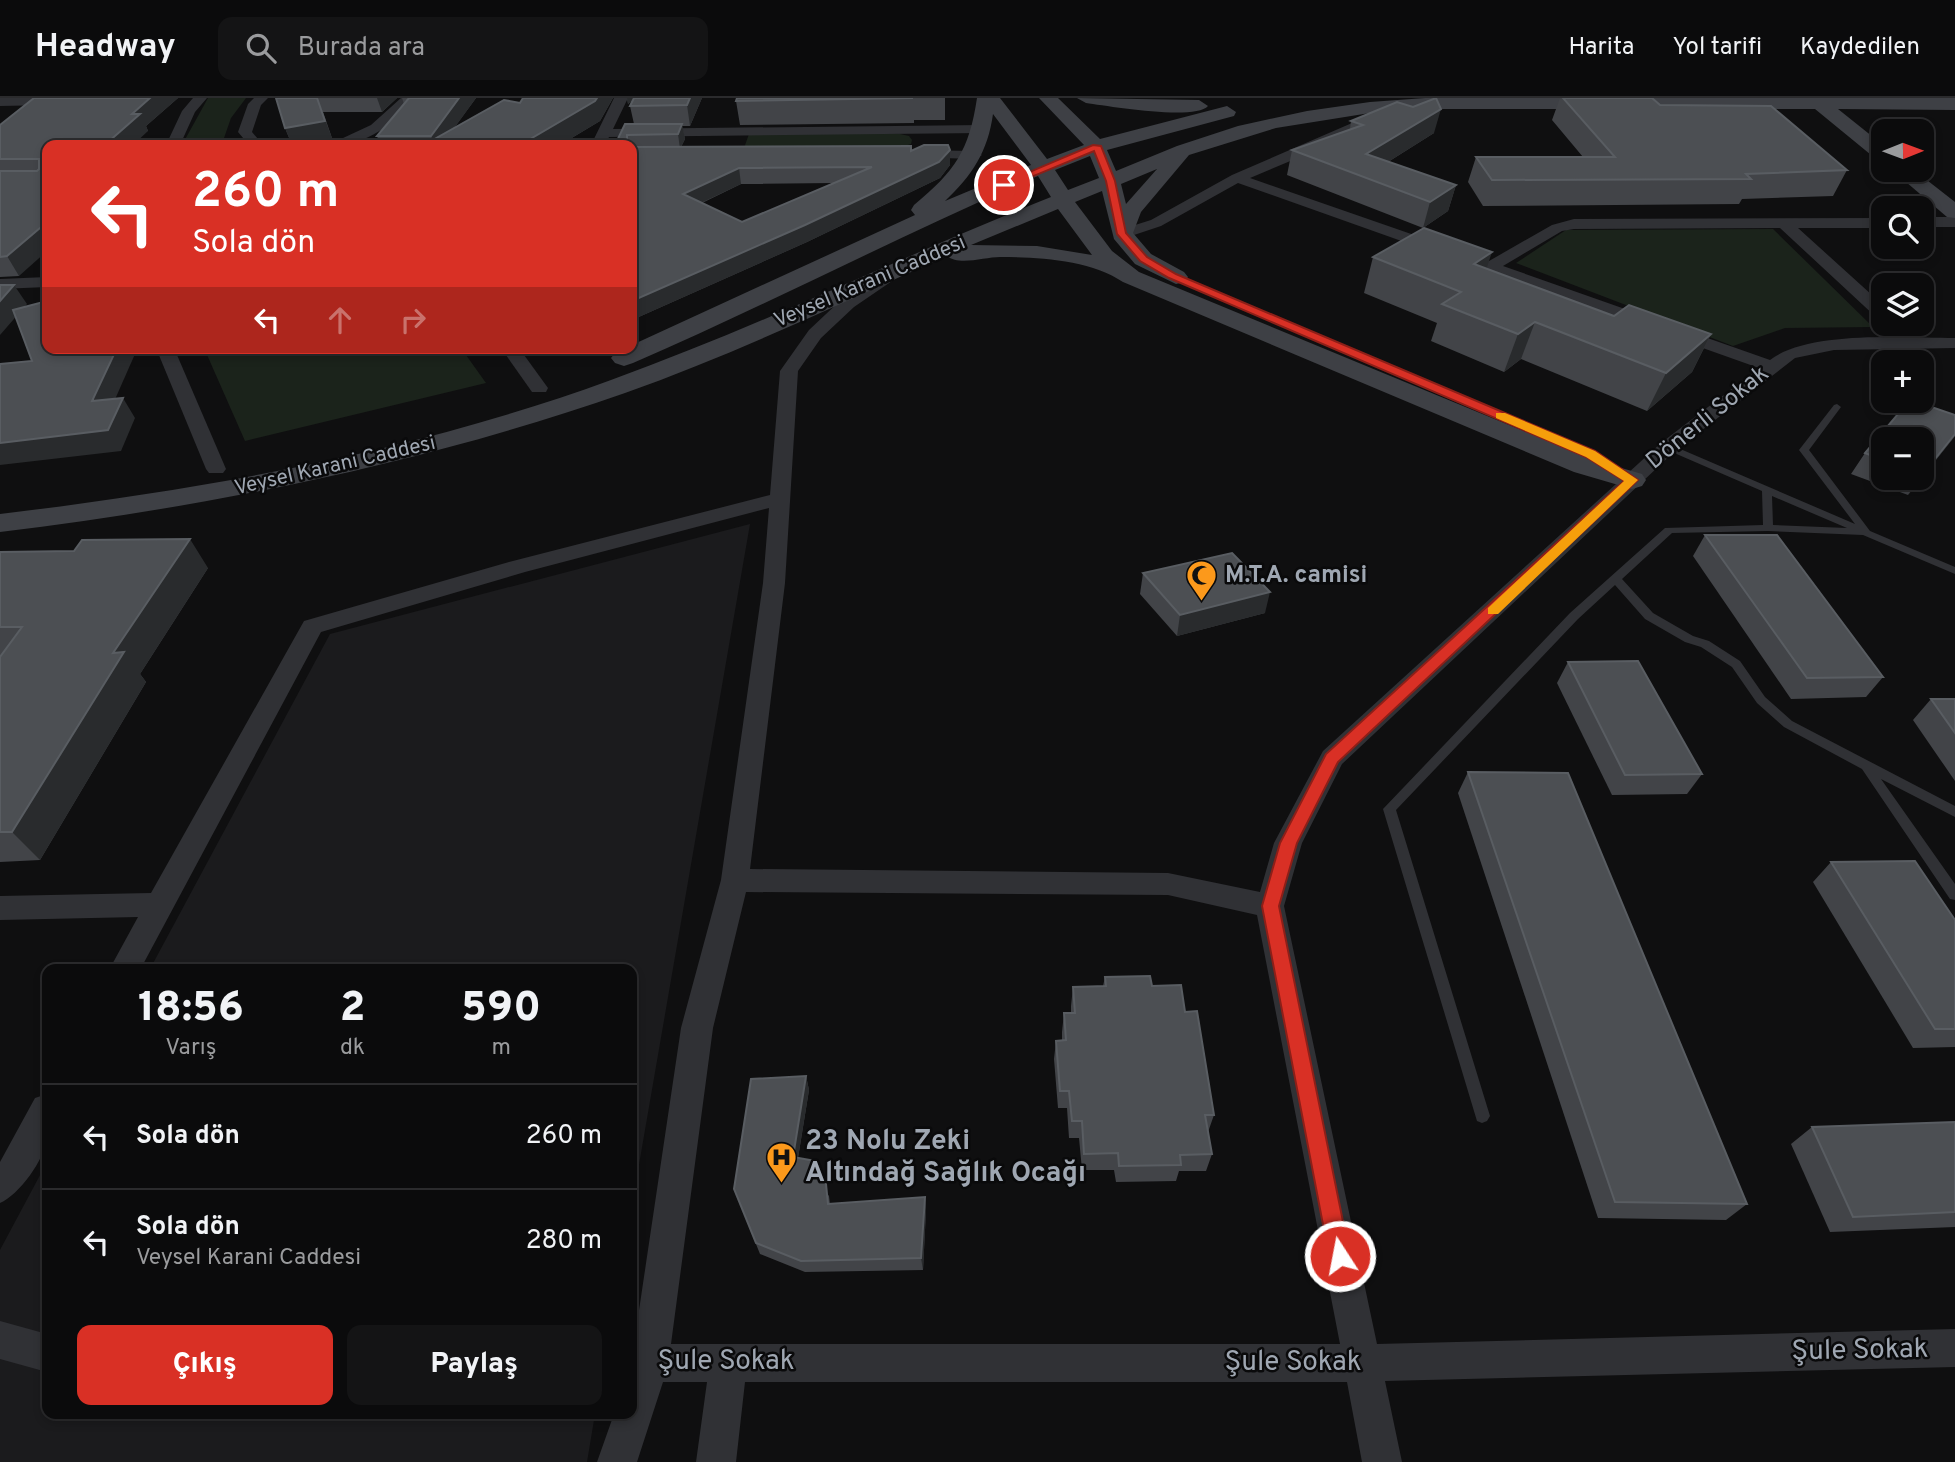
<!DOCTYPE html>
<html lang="tr">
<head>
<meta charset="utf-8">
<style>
	body { margin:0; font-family:Overpass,sans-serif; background:#141415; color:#f1f3f6; height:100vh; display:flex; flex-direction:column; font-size:26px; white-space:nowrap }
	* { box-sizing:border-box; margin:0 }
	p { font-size:23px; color:#9a9b9d }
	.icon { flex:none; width:38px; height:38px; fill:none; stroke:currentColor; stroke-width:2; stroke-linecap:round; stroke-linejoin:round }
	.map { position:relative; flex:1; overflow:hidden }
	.drawer { position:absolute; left:42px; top:866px; width:595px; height:455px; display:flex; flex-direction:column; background:#0b0b0c; border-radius:14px; box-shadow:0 4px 10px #0003,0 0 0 2px #2b2b2d }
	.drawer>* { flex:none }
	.hud { position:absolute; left:42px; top:42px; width:595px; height:214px; border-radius:14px; box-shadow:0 4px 10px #0003,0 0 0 2px #2b2b2d; background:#d93025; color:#fff; overflow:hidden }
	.needle { width:46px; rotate:89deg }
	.buttons { position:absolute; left:1871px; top:21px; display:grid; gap:14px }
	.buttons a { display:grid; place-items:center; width:63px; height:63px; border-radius:14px; background:#0b0b0c; box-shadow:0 4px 10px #0003,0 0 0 2px #2b2b2d; font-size:35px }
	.pin { position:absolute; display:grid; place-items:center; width:60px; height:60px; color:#fff; margin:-30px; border:4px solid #fff; border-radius:50%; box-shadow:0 2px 7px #0007 }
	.me { position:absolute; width:77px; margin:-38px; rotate:349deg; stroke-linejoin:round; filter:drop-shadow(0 0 5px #0008) }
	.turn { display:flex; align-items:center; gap:24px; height:147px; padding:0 35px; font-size:32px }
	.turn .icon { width:91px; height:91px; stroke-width:2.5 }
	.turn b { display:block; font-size:49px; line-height:60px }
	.lanes { display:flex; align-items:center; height:66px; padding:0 35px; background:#0003; justify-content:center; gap:35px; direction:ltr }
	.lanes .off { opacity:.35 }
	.eta { display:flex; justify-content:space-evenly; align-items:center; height:119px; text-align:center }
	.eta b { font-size:42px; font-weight:800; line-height:49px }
	.cta { display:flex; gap:14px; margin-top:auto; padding:14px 35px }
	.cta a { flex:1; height:80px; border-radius:14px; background:#d93025; color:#fff; font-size:28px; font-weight:800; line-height:80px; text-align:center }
	.cta a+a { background:#141415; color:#f1f3f6 }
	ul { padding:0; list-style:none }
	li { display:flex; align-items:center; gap:21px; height:105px; padding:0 35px; border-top:2px solid #2b2b2d }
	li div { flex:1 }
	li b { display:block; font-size:26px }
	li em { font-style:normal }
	header { display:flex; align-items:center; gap:42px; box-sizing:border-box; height:98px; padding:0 35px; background:#0b0b0c; border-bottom:2px solid #2b2b2d }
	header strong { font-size:33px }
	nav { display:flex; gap:38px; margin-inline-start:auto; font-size:24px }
	.search { width:490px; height:63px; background:#141415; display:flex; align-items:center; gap:18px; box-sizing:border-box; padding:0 24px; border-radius:14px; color:#9a9b9d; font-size:26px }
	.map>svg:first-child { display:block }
</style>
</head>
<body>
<header>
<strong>Headway</strong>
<div class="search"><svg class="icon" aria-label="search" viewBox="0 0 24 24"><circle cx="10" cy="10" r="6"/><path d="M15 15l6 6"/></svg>Burada ara</div>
<nav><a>Harita</a><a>Yol tarifi</a><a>Kaydedilen</a></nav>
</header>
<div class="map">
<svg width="1955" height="1364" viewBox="0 0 1955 1364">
	<rect width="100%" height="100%" fill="#0f0f10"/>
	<g fill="#1b1b1d">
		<path d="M750 426 632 1107V872L150 871 330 536Z"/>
		<path d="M47 1064V1316H595L587 1364H0V1152Z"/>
	</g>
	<g fill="#1b231b">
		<path d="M208 0H246L231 20 224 40 228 47H182Z"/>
		<path d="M749 36H900L909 38 912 42 911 46 905 48 744 50Z"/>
		<path d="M1773 131 1873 229 1785 230 1733 248 1516 165 1566 132Z"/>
		<path d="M204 250H461L486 285 245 343Z"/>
	</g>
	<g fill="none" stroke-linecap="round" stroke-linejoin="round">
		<path fill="#303135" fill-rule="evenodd" d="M1837 306 1841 309 1809 352 1870 433 1955 469V476L1863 437 1768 433 1672 435 1622 481 1653 515 1693 538 1709 543 1740 563 1765 599 1792 623 1955 708V719L1881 681 1955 786V802L1950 801 1862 671 1784 629 1757 605 1732 569 1701 549 1685 544 1645 521 1615 487 1578 521 1396 712 1490 1018 1487 1023 1482 1025 1477 1023 1383 711 1570 515 1665 430 1763 427 1762 393 1665 351V347H1671L1855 426 1799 352 1834 307ZM1772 398 1847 430 1773 427Z"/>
		<g fill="#303135" fill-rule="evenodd">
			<path d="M0 0H54L57 3 50 7 0 8Z"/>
			<path d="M193 0H207L195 14 180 47H166L182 13Z"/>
			<path d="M254 0H268L261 7 252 34 263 47H249L238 34 248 6Z"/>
			<path d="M401 0H415C393 28 364 49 328 47L371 27Z"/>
			<path d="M614 0H628L613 31 983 27 990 31 983 35 609 39 605 47H591Z"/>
			<path d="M1381 16 1388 20 1386 23 1250 80 1489 163 1552 127 1574 121 1883 120V130H1798L1883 207V221L1877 220 1780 130 1574 131 1562 133 1503 168 1770 262C1809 232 1906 240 1955 240V250L1834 252 1795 260 1675 353 1342 666 1302 745 1284 808 1377 1246 1955 1231V1269L1385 1283 1402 1364H1362L1347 1284H745L736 1364H696L707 1284H663L637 1364H597L614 1316H632V1246H634L681 930 721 782 763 485 769 410 525 474 321 534 140 872H109L138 819 0 822V798L151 795 304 523 509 464 770 397 780 273 809 232 842 201 889 173 895 175 897 178 895 181 854 209 821 240 798 273 785 485 750 771 1168 775 1260 794 1274 745 1323 653 1661 345 1759 270 1238 85 1161 128 1122 141 1114 136 1116 133 1151 122 1232 77 1359 22ZM746 794 1168 797 1257 817 1340 1246H671L713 930Z"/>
			<path d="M914 52 975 53 982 57 975 61 909 59 907 56Z"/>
			<rect x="1922" y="119" width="33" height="10"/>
			<path d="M47 179V189L0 191V181Z"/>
			<path d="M156 250H174L226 371 223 375H209L206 371Z"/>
			<path d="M501 250H519L548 290 546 294H532Z"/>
			<path d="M47 996C48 1010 49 1026 47 1040 45 1061 19 1097 0 1105V1064L35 1000Z"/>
			<path d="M0 1223 47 1236V1274L0 1261Z"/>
		</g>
		<g fill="#3e4045" fill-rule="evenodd">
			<path d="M977 0H1000L1047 61 1084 47 1039 0H1058L1100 41 1227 8 1236 14 1234 18 1107 52 1116 73 1177 48 1238 28 1307 13 1370 4 1425 0H1955V12L1838 11 1883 47V63L1876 61 1815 11H1435L1370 15 1276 30 1189 57 1141 114 1133 135 1151 156 1184 174 1188 179 1184 184 1176 186 1135 166 1114 141 1102 93 1075 104 1112 153 1139 174 1594 362 1642 376 1646 382 1642 388 1632 391 1574 374 1123 184C1091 162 1038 159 1000 159 985 159 959 168 947 158 841 205 735 256 625 295 422 366 213 408 0 434V416C207 391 414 354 611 282 760 228 903 158 1051 99L1038 78C901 137 769 206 633 265L624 268 615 265 611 260 615 255 632 250V247L915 117 911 112 914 107C955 73 969 53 977 0ZM993 16 1031 67 945 103C972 78 988 53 993 16ZM1090 58 1099 80 1068 92 1055 72ZM1157 71 1126 106 1121 86ZM1058 111 1092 157 1037 148 971 147Z"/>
			<path d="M1077 0 1199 2 1208 8C1195 23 1108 8 1086 5Z"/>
			<path d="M1892 72H1914L1955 104V120L1947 119Z"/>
		</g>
	</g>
	<g fill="#424448" fill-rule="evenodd">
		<path d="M34 0H178L146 28 148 33 47 47 19 178 0 179V27Z"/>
		<path d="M276 0H397L382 14H323L332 40 292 47 285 30Z"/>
		<path d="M402 0H476L454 30 520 5 523 0H613L600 23 560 47H380L377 38 404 6Z"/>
		<path d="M627 0H702L690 28H682L685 41 681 49 912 53 950 67 940 80 807 144 632 222V47H615L634 26 630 8 632 3 628 6ZM834 85 742 124 702 105 741 86Z"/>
		<path d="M737 0H945V22H914V25L740 27 736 3Z"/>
		<path d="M1560 0H1652L1660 7 1847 72 1833 98 1742 101 1739 106 1483 108 1468 84 1476 59H1583L1552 22Z"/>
		<path d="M1351 23 1434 35 1388 64 1456 87 1448 113 1423 130 1287 77 1292 52 1350 31Z"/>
		<path d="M1373 159 1487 171 1614 218 1711 236 1692 274 1647 313 1521 261 1504 274 1431 243 1437 225 1364 195Z"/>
		<path d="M1909 303H1914L1955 317V338L1908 397 1851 376 1865 355ZM1883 341H1922V380H1883Z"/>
		<path d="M1705 437 1883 579 1866 599 1791 601 1693 458Z"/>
		<path d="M0 454 208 470 140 576 146 584 40 762 0 764Z"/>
		<path d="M1143 475 1265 515 1177 538 1140 496Z"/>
		<path d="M1568 564 1702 676 1687 696 1612 697 1557 585Z"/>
		<path d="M1931 601H1955V683L1913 622Z"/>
		<path d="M1468 674 1747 1106 1726 1122 1598 1120 1458 695Z"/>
		<path d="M1831 764 1955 822V949L1913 950 1813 784Z"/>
		<path d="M1105 879 1152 888 1185 914 1214 1017 1208 1034 1212 1056 1206 1073H1179L1176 1083 1116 1084 1114 1072H1082L1079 1040H1069L1067 1010H1058L1054 961 1056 943 1062 942V934L1064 915H1071V908L1073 889 1103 888Z"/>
		<path d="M806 978 809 992 798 1060 829 1098 830 1106 925 1099 926 1112 923 1172 805 1174 760 1156 734 1091Z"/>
		<path d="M1955 1024V1129L1830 1134 1791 1046 1812 1029Z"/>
	</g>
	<g fill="#292b2d">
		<path d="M150 0H178L146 28 148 33 133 47H108L107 45 132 16Z"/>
		<path d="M317 0 332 40 292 47 285 30Z"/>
		<path d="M377 0H397L382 14Z"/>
		<path d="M459 0H476L442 47H434L431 38Z"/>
		<path d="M597 0H613L600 23 560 47H520Z"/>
		<path d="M627 0H637L628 6Z"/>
		<path d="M690 0H702L690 28 687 7Z"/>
		<path d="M1441 11 1434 35 1364 79 1366 56Z"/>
		<path d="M682 26 685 41 680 51 678 36Z"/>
		<path d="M950 52V67L940 80 807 144 632 222V203Z"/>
		<path d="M739 70 741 86 686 112 683 96Z"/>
		<path d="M1456 87 1448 113 1423 130 1430 104Z"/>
		<path d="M47 124V153L19 178 7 158Z"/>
		<path d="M1492 154 1480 190 1474 166Z"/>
		<path d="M14 187 27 206 0 237V203Z"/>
		<path d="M1535 224 1521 261 1504 274 1518 236Z"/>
		<path d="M1711 236 1692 274 1647 313 1666 275Z"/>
		<path d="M117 250H132L135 256 105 324 92 303Z"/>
		<path d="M123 300 135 320 121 353 0 367V345Z"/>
		<path d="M1955 336V338L1908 397 1923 376Z"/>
		<path d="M190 441 208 470 140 576 146 584 40 762 12 734 113 555Z"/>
		<path d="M1270 494 1265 515 1177 538 1180 517Z"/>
		<path d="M806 978 809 992 796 1072 793 1059Z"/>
		<path d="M925 1099 926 1112 923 1172 921 1160Z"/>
	</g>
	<g fill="#4c4f53" stroke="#595d62" stroke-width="2" fill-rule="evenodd">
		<path d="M34 0H150L132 16H140L107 45H131L128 47H47V124L7 158 0 159V73H37L39 71V61H0V27Z"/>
		<path d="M276 0H317L325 23 285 30Z"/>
		<path d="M409 0H459L431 38H377Z"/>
		<path d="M523 0H597L595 3 520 47H424L504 2 520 5Z"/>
		<path d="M634 0H690L687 7 630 8Z"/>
		<path d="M737 0H913L736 3Z"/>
		<path d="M1436 0 1441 11 1366 56 1456 87 1430 104 1292 52 1363 27 1351 23 1397 4 1413 9Z"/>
		<path d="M1563 0H1652L1660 7 1771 8 1847 72 1746 76 1751 81 1492 82 1476 59H1615Z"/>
		<path d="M625 26H682L678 36 627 37V47H615Z"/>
		<path d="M924 47H948L950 52 939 64 805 127 632 203V49L911 48V53ZM872 69 742 124 683 96 739 70Z"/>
		<path d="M1424 130 1492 154 1474 166 1614 218 1629 207 1711 236 1666 275 1535 224 1518 236 1442 206 1461 194 1373 159Z"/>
		<path d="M0 187H14L0 203Z"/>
		<path d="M47 203V250H117L92 303 123 300 108 332 0 345V266L32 263 13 212Z"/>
		<path d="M1909 303H1914L1955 317V336L1923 376H1922V341H1883V362L1865 355Z"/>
		<path d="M1705 437H1777L1883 579 1807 580Z"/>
		<path d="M190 441 113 555 124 554 12 734H0V559L22 529H0V454L74 453 82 442Z"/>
		<path d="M1232 455 1270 494 1180 517 1143 475Z"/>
		<path d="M1638 563 1702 676 1625 677 1568 564Z"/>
		<path d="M1931 601H1955V635Z"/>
		<path d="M1468 674 1568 675 1747 1106 1615 1104Z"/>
		<path d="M1915 763 1955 822V931H1935L1831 764Z"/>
		<path d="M1150 878 1152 888 1181 887 1185 914 1197 913 1214 1017H1205L1212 1056 1180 1057 1181 1067 1119 1068 1118 1055 1084 1056 1082 1023H1072L1069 993H1060L1056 943 1066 942 1064 915H1075L1073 889 1106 888 1105 879Z"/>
		<path d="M806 978 793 1059 815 1063 826 1086 828 1106 925 1099 921 1160 801 1163 756 1145 734 1091 751 981Z"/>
		<path d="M1955 1024V1114L1853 1119 1812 1029Z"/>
	</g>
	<path fill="#d93025" stroke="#8d1f18" stroke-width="2" d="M1093 47 1101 48 1115 83 1126 135 1147 159 1176 176 1595 353 1638 382 1338 664 1297 745 1279 808 1350 1158 1347 1165 1340 1168 1332 1165 1329 1158 1262 808 1280 745 1326 656 1624 383 1586 359 1169 180 1140 163 1117 136 1106 83 1094 53 1007 89 999 87Z"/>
	<path fill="#f59e0b" d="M1496 315H1505L1595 353 1638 382 1498 516H1488V510L1624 383 1586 359 1496 320Z"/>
	<defs>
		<symbol id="mosque-pin" viewBox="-11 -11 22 30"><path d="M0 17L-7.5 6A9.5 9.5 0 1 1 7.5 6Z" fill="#fc991b" stroke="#0a0a0b"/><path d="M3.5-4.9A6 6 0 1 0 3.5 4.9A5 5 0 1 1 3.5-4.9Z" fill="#111"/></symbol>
		<symbol id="hospital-pin" viewBox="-11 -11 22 30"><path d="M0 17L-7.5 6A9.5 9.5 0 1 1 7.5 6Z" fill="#fc991b" stroke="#0a0a0b"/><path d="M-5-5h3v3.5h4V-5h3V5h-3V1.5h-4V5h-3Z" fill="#111"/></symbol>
	</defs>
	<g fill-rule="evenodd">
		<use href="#mosque-pin" x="1184" y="460" width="35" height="47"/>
		<use href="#hospital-pin" x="764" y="1042" width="35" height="47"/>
	</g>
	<g text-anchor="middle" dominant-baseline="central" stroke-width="5" stroke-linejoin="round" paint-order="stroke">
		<g font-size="21" fill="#9fa7b2" stroke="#0a0a0b">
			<text transform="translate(870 184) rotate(-23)">Veysel Karani Caddesi</text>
			<text transform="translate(335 368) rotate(-13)">Veysel Karani Caddesi</text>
		</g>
		<g font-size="24" fill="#9fa7b2" stroke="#0a0a0b">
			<text transform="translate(1708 320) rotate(-39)">Dönerli Sokak</text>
		</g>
		<g font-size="24" font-weight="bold" fill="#9fa7b2" stroke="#0a0a0b" text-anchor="start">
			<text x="1225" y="478">M.T.A. camisi</text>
		</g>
		<g font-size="28" font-weight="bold" fill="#9fa7b2" stroke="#0a0a0b" text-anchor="start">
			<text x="805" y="1044">23 Nolu Zeki<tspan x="805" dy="32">Altındağ Sağlık Ocağı</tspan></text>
		</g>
		<g font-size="28" fill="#9fa7b2" stroke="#0a0a0b">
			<text transform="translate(1860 1253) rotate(-1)">Şule Sokak</text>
			<text x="726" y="1264">Şule Sokak</text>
			<text x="1293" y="1265">Şule Sokak</text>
		</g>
	</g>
</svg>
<div class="buttons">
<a><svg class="needle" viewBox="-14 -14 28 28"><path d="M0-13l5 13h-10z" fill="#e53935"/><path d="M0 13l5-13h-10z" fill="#9a9b9d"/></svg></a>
<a><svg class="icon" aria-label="search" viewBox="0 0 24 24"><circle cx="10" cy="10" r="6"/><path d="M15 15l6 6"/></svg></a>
<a><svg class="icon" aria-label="layers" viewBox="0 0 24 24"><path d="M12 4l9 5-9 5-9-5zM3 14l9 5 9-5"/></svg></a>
<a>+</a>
<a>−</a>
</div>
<div class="pin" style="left:1004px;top:87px;background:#d93025"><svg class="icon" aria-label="arrive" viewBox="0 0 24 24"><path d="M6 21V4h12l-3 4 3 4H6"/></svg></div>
<svg class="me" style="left:1340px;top:1158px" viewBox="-20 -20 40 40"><circle r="17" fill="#d93025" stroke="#fff" stroke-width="3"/><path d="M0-11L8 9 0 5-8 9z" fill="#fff"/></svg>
<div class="hud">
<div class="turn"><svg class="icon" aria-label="left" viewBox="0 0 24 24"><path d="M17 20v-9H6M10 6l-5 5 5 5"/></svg><div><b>260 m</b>Sola dön</div></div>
<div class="lanes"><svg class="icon" aria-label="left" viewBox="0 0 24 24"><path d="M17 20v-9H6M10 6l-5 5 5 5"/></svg><svg class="icon off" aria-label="ahead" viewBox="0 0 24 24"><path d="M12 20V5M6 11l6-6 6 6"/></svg><svg class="icon off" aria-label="right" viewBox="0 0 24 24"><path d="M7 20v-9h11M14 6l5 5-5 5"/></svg></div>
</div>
<section class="drawer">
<div class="eta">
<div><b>18:56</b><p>Varış</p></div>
<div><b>2</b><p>dk</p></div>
<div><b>590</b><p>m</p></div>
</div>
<ul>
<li><svg class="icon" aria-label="left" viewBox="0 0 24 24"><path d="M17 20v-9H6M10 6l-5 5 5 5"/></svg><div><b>Sola dön</b></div><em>260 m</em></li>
<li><svg class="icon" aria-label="left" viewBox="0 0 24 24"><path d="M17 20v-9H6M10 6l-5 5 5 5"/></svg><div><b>Sola dön</b><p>Veysel Karani Caddesi</p></div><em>280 m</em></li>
</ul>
<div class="cta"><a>Çıkış</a><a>Paylaş</a></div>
</section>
</div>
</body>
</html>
